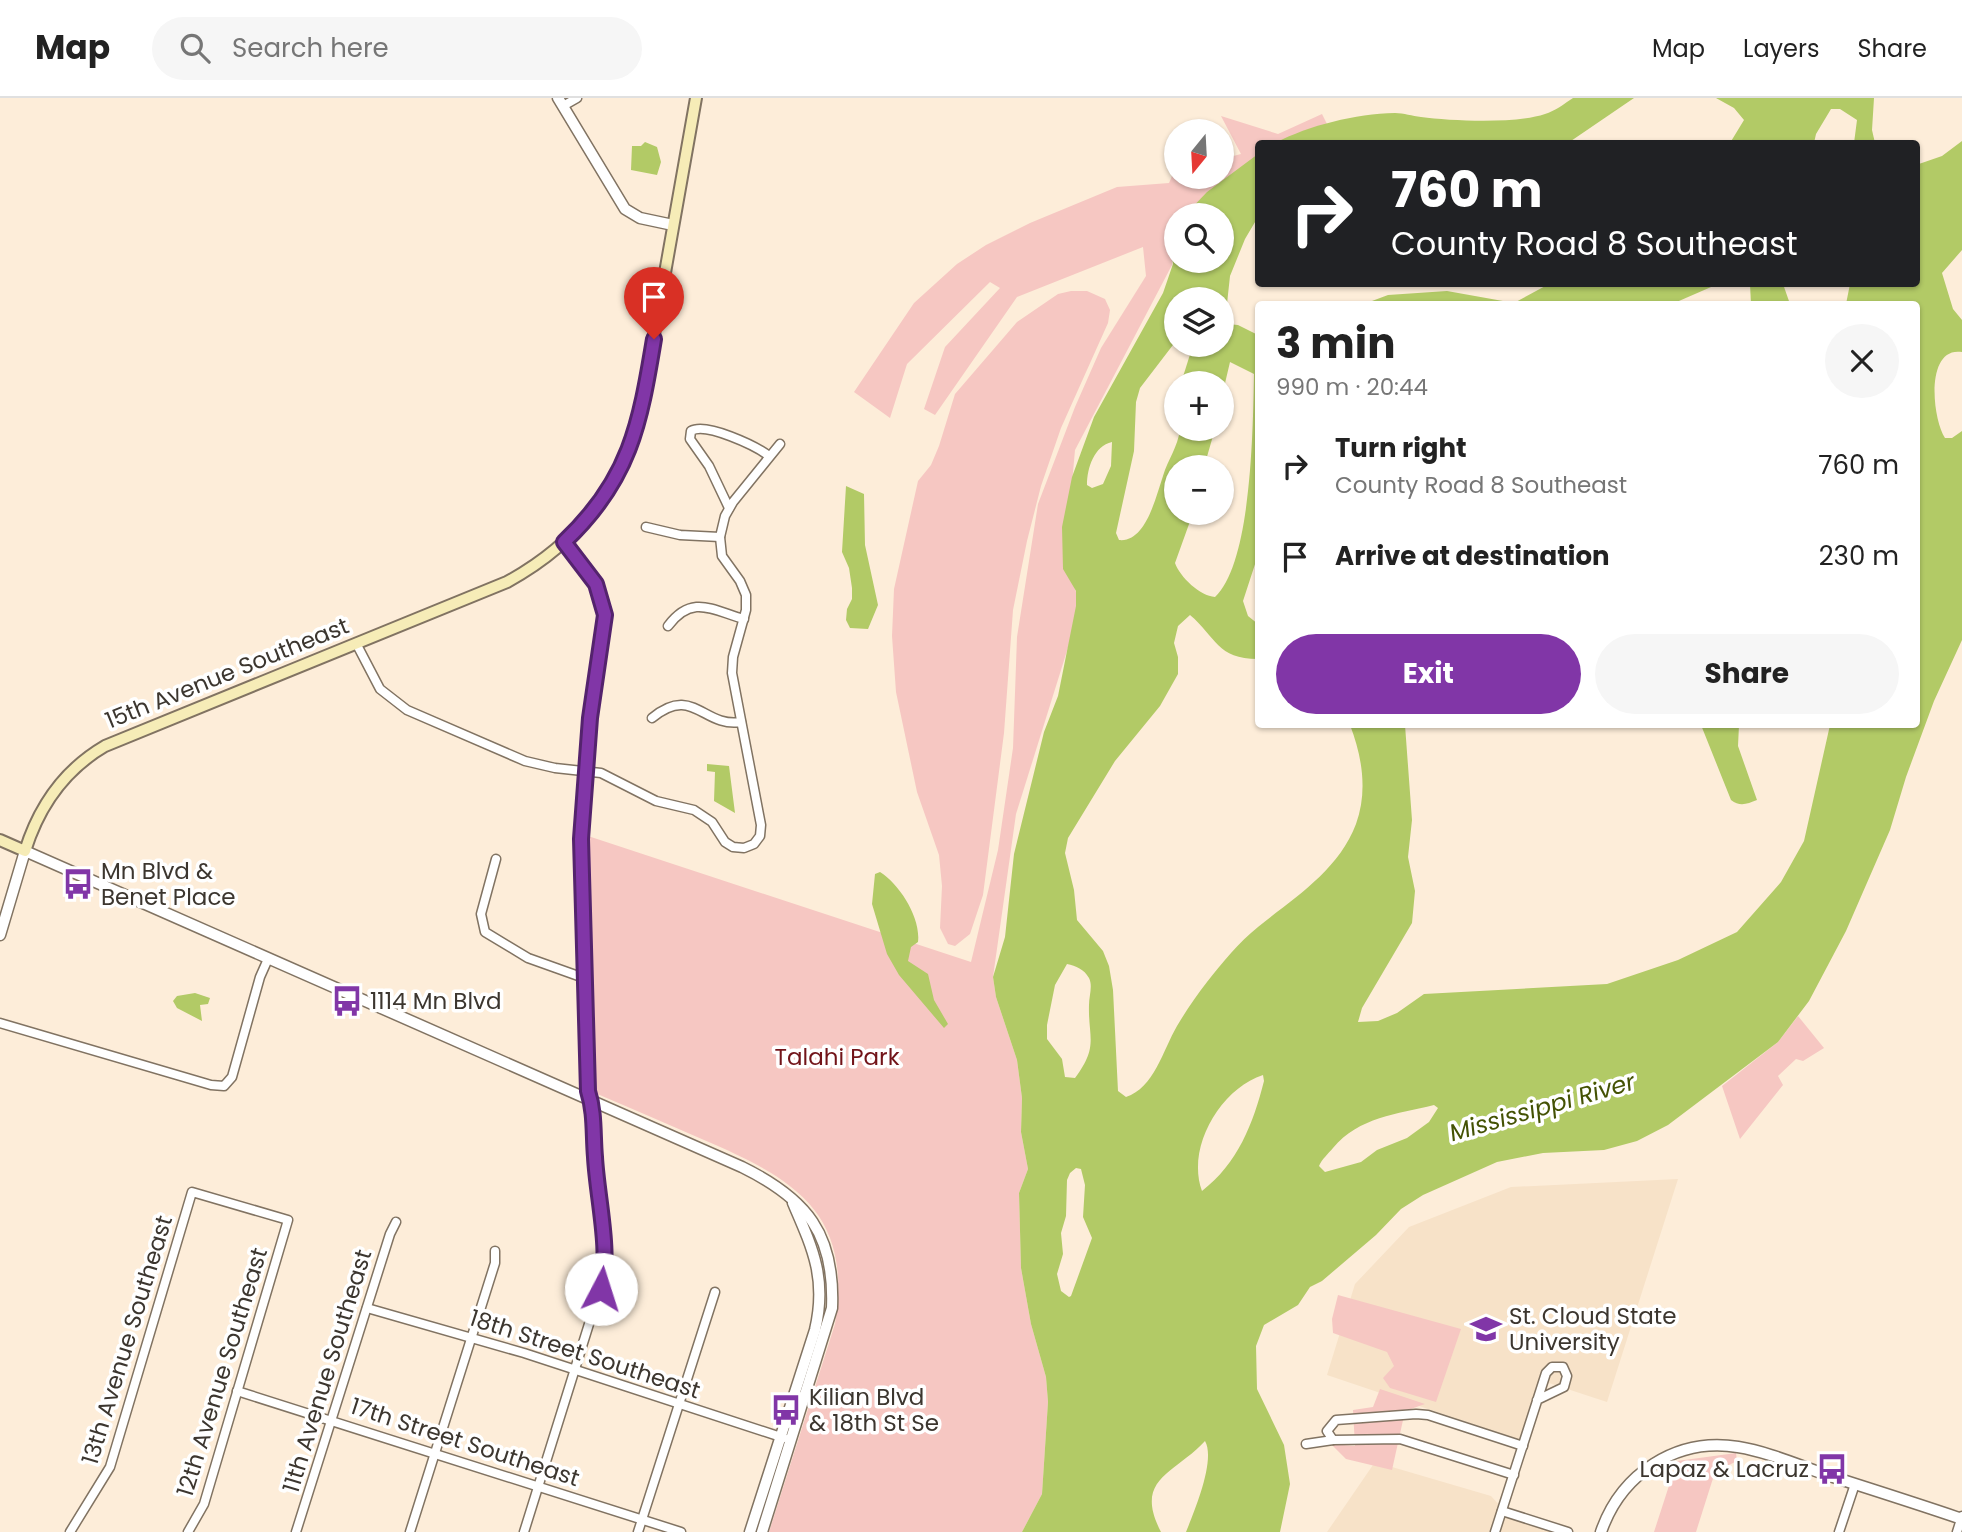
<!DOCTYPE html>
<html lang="en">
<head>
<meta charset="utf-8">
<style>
	body { margin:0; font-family:Poppins,sans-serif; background:#f6f6f6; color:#222; height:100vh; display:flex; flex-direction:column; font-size:26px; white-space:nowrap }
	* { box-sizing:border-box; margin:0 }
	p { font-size:23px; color:#767676 }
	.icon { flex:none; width:38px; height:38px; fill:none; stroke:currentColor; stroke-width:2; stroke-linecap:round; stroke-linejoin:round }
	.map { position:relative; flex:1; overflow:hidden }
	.side { position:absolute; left:1255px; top:203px; width:665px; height:427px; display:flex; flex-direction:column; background:#fff; border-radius:7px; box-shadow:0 2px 5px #0004 }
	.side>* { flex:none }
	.hud { position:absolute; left:1255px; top:42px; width:665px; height:147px; border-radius:7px; box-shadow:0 2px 5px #0004; background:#202124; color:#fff; overflow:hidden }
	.needle { width:46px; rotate:198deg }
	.controls { position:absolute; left:1164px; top:21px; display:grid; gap:14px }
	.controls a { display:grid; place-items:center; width:70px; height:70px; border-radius:50%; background:#fff; box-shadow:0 2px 5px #0004; font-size:35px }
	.pin { position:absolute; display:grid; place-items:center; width:60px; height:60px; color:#fff; margin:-72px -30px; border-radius:50% 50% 50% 0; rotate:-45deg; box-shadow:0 0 7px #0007 }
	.pin .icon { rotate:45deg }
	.me { position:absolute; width:77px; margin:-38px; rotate:5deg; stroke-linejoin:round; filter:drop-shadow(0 0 5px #0008) }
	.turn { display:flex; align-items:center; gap:24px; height:147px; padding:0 21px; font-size:32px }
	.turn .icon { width:91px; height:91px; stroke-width:2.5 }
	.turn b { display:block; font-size:49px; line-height:60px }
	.round { display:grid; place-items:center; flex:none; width:74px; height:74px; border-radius:37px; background:#f6f6f6 }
	.overview { display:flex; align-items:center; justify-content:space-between; height:119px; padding:0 21px }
	h1 { font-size:42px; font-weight:700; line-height:52px }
	.action { display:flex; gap:14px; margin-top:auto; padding:14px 21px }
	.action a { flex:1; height:80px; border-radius:42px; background:#8136a7; color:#fff; font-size:28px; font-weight:700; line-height:80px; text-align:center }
	.action a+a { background:#f6f6f6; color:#222 }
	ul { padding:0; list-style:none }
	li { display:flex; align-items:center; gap:21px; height:91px; padding:0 21px }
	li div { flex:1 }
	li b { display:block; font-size:26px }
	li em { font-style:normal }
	header { display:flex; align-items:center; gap:42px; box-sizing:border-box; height:98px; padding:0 35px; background:#fff; border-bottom:2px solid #e0e0e0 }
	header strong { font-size:33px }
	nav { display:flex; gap:38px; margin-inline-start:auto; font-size:24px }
	.search { width:490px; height:63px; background:#f6f6f6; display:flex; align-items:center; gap:18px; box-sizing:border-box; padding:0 24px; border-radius:38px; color:#767676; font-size:26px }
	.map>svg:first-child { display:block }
</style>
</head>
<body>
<header>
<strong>Map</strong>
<div class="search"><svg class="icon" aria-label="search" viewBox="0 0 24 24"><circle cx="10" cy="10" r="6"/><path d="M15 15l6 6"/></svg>Search here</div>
<nav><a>Map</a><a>Layers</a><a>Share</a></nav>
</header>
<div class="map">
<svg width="1962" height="1434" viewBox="0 0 1962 1434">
	<rect width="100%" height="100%" fill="#fdedd9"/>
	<g fill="#f7e2c8">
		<path d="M1678 1081 1607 1304 1549 1285 1529 1345 1327 1277 1355 1186 1409 1129 1511 1089Z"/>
		<path d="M1375 1364 1491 1398 1512 1421 1553 1434H1327Z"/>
	</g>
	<g fill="#f6c7c2">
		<path d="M1322 16 1332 36 1315 45 1258 46V79L1193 117H1176L1172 167 1075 352 1065 463 1081 508 1016 716 993 879 996 899 1017 962 1022 1000 1021 1034 1028 1071 1019 1095 1021 1170 1031 1226 1046 1279 1048 1304 1042 1396 1022 1434H769L835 1226C853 1115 795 1081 704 1042 668 1026 632 1011 595 995L588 738 971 864 998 752 1013 650 1017 539 1038 406 1075 309 1101 250 1146 178 1143 149 1017 199 935 317 924 311 945 249 1000 190 990 184 907 266 890 320 854 294 914 205 957 166 986 147 1030 125 1117 89 1169 85 1176 69V79H1222V61L1241 56 1221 18 1278 36Z"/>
		<path d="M1071 193H1087L1105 201 1110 212 1108 225 1061 330 1041 388 1027 443 1013 512 1004 635 983 797 970 836 955 848 948 846 940 830 942 788 939 757 917 694 896 594 892 538 894 491 918 383 931 367 939 348 955 296 1017 224 1058 196Z"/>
		<path d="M1798 918 1824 950 1803 963 1796 961 1778 978 1783 987 1740 1041 1722 988 1778 944Z"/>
		<path d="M1338 1197 1461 1231 1436 1304 1390 1290 1383 1280 1394 1268 1387 1254 1333 1235 1332 1221Z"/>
		<path d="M1380 1291 1425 1306 1405 1313 1392 1372 1346 1361 1331 1346 1355 1348 1353 1312 1373 1309Z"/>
		<path d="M1736 1355 1737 1363 1715 1374 1696 1434H1654L1677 1363Z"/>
	</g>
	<g fill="#b2ca66" fill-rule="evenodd">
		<path d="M1573 0H1634L1568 45H1275C1310 27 1355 16 1395 15 1404 15 1412 18 1421 19 1452 23 1516 26 1545 16 1555 13 1564 6 1573 0Z"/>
		<path d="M1716 0H1874L1872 32 1875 45H1854L1857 22 1840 11H1831L1816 36 1814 45H1730L1744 22 1734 10Z"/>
		<path d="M1962 43V152L1942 175 1953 211 1962 222V254C1925 248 1932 320 1945 340H1952L1962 333V542L1934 603 1906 679 1890 732 1846 833 1809 903 1778 944 1668 1027 1637 1043 1604 1052 1543 1055 1497 1064 1423 1097 1401 1111 1376 1137 1322 1183 1310 1189 1298 1207 1264 1227 1256 1248 1257 1291 1284 1347 1290 1386 1280 1434H1186C1194 1414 1216 1362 1205 1343 1175 1376 1133 1380 1161 1434H1022L1042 1396 1048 1304 1046 1279 1031 1226 1021 1170 1019 1095 1028 1071 1021 1034 1022 1000 1017 962 996 899 993 879 1005 839 1014 756 1044 634 1058 598 1076 508V493L1063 471 1062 429 1072 379 1094 319 1163 195 1173 166 1170 142 1176 129V163H1222V117H1185L1207 94 1258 56V119L1245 141 1230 178 1226 215 1227 226 1238 227 1258 237V457L1243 503 1248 518 1258 526V561C1217 561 1216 539 1190 517L1178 528 1174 545 1178 559V576L1160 608 1115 663 1068 740 1065 755 1074 792 1077 822 1103 853 1109 868 1113 892 1118 993 1126 999C1154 990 1163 952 1177 928 1186 913 1196 898 1207 884 1222 865 1239 844 1258 829 1295 799 1338 773 1356 726 1368 693 1362 658 1350 627H1405L1412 722 1408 759 1415 793 1412 825 1362 910 1358 924 1378 923 1397 915 1424 896 1607 886 1678 862 1737 834 1781 784 1804 743 1830 627 1916 626V206H1846L1850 186H1916V67L1942 58ZM1176 201H1222V247H1193L1181 285H1222V298L1230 264 1254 276C1253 327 1252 465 1215 499 1200 498 1180 479 1175 465L1193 415H1176V369H1204L1215 331H1180C1178 349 1168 361 1163 378 1156 398 1146 445 1119 442L1116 435 1134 353 1136 304 1140 290 1176 243ZM1112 344 1111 368 1103 386 1092 390 1087 387C1087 370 1094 348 1112 344ZM1067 866C1076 868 1084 871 1089 880 1093 888 1089 898 1089 907 1088 940 1099 948 1075 980L1065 979 1062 961 1047 941V927L1055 887ZM1263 977 1264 983C1253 1026 1238 1065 1202 1093 1186 1050 1220 991 1263 977ZM1434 1007 1438 1010 1429 1024 1407 1040 1377 1052 1361 1064 1325 1074 1319 1068C1322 1061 1328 1056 1333 1050 1359 1019 1397 1016 1434 1007ZM1076 1070 1081 1071 1085 1087 1083 1119 1092 1140 1071 1198 1069 1199 1061 1193 1057 1176 1063 1156 1061 1135 1066 1118 1067 1082 1070 1075Z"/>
		<path d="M645 44 657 49 661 64 657 77 631 72 632 48H641Z"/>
		<path d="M1549 186H1718L1672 206H1364L1388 197 1447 193 1514 205Z"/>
		<path d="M1750 186H1783L1790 206H1751Z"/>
		<path d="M846 388 864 396 865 447 878 507 868 531 850 530 846 522 847 511 852 501V490L849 470 842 454Z"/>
		<path d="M1701 627H1739L1738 648 1757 702C1747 706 1740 709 1731 702Z"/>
		<path d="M707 666 729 668 735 715 714 703 715 674 707 673Z"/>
		<path d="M880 774C899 786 921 819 918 844L911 849 908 863 928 876 934 902 948 926 944 930 899 877 887 856 872 806 875 776Z"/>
		<path d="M195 895 210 900 208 906 200 907 202 923 177 910 173 903 177 898Z"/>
	</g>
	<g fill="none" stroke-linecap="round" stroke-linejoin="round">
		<defs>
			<g id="minor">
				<path d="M563 8 577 0"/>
				<path d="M729 410 709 368 690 341 691 333C706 324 756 348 769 358"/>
				<path d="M646 429 680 437 720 439"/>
				<path d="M668 528C692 496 712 512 744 521"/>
				<path d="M356 545 380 591 407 612 525 663 555 670 601 675 656 703 694 712 712 724 725 744 733 749 744 750 754 746 760 738 761 727 732 575 733 559 746 512V497L740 483 722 458 720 439 725 418 733 404 780 346"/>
				<path d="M652 620C693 586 703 630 741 624"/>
				<path d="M496 761 481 816 485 834 528 860 584 880"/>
				<path d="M0 925 211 987 224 988 232 979 260 879 268 861"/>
				<path d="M367 1210 524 1255 784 1340"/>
				<path d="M237 1293 681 1434"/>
				<path d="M1306 1346 1333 1342"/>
				<path d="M1514 1377 1400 1341 1333 1342 1327 1333 1336 1322 1416 1316 1428 1317 1523 1348"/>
				<path d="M1502 1413 1568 1434"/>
				<path d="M70 1434 110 1369 192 1094 288 1122 204 1406 188 1434"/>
				<path d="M296 1434 390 1136 396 1124"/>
				<path d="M410 1434 495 1165V1153"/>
				<path d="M524 1434 604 1178 591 1004"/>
				<path d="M638 1434 715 1194"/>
				<path d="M1495 1434 1546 1275 1552 1269H1563L1567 1278 1564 1289 1537 1302"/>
				<path d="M1839 1434 1855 1386"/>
				<path d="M1957 1434 1962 1418"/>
			</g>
			<g id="tertiary">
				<path d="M558 0 625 111 640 120 673 127"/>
				<path d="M564 444 596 486 605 517 590 620 581 741 588 993 591 1004"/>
				<path d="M0 837 25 753 742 1069C807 1101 835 1136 832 1210L762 1434"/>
				<path d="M750 1434 815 1232C827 1181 813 1151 793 1105"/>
				<path d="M1601 1434C1621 1376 1676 1339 1738 1349 1769 1354 1800 1368 1830 1378 1874 1392 1918 1406 1962 1421"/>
			</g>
			<path id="secondary" d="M0 742 25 753C39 708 64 672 105 648L507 484C571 449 616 397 638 327L696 0"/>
		</defs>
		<use href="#minor" stroke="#817362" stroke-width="11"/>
		<use href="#tertiary" stroke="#817362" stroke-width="13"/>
		<use href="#secondary" stroke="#817362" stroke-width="14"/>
		<use href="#minor" stroke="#fff" stroke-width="8"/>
		<use href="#tertiary" stroke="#fff" stroke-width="10"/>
		<use href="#secondary" stroke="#f6ecb7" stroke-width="10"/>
	</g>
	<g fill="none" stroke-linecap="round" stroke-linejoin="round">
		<defs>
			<path id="route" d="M601 1191C611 1153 597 1099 595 1059 593 1036 595 1015 588 993L581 741 590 620 605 517 596 486 564 444C630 382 640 326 654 241"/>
		</defs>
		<use href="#route" stroke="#54236d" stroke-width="18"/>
		<use href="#route" stroke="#8136a7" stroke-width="12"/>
	</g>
	<defs>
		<symbol id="bus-bare" viewBox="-9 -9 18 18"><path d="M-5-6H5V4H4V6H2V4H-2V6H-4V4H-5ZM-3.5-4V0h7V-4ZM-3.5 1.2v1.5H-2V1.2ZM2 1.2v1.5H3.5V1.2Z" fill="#8136a7" stroke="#fff" stroke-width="2.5" paint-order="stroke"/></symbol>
		<symbol id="university-bare" viewBox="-9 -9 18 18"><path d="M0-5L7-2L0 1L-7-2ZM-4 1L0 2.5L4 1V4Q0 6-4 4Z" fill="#8136a7" stroke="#fff" stroke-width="2.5" paint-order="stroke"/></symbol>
	</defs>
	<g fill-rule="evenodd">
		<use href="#bus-bare" x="56" y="764" width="44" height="44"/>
		<use href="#bus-bare" x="325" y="881" width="44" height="44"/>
		<use href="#university-bare" x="1464" y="1209" width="44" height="44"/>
		<use href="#bus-bare" x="764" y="1290" width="44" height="44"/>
		<use href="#bus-bare" x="1810" y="1349" width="44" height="44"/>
	</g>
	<g text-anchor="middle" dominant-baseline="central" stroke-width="7" stroke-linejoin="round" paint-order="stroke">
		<g font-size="23" fill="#3c362f" stroke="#fff">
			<text transform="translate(227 575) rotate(-22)">15th Avenue Southeast</text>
			<text transform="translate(127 1242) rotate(-73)">13th Avenue Southeast</text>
			<text transform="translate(585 1256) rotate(18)">18th Street Southeast</text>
			<text transform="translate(327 1273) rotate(-73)">11th Avenue Southeast</text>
			<text transform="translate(222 1274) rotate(-73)">12th Avenue Southeast</text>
			<text transform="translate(465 1344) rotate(18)">17th Street Southeast</text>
		</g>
		<g font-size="23" fill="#3c362f" stroke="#fff" text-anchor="start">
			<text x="101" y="773">Mn Blvd &amp;<tspan x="101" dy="26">Benet Place</tspan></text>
			<text x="370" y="903">1114 Mn Blvd</text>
			<text x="1509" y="1218">St. Cloud State<tspan x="1509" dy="26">University</tspan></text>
			<text x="809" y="1299">Kilian Blvd<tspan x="809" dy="26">&amp; 18th St Se</tspan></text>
			<text x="1809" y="1371" text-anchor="end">Lapaz &amp; Lacruz</text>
		</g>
		<g font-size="23" fill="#721419" stroke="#fff">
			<text x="837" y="959">Talahi Park</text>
		</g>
		<g font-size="24" font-style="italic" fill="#445204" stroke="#fff">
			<text transform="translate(1542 1009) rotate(-16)">Mississippi River</text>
		</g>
	</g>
</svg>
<div class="controls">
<a><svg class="needle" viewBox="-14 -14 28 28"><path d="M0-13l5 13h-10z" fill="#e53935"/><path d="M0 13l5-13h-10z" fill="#767676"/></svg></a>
<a><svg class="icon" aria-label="search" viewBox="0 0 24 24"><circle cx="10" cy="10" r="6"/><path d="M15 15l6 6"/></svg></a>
<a><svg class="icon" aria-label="layers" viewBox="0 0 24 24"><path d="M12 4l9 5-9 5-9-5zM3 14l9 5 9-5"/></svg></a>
<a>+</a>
<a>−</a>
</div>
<div class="pin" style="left:654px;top:241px;background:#d93025"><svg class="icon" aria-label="arrive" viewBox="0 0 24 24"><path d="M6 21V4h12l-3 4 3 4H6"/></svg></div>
<svg class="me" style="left:601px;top:1191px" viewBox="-20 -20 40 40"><circle r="19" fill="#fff"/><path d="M0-13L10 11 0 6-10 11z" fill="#8136a7"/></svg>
<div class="hud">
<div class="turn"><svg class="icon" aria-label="right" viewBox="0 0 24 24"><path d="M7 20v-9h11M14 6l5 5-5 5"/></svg><div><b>760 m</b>County Road 8 Southeast</div></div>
</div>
<section class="side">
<div class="overview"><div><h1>3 min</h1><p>990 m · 20:44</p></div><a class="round"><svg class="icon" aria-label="close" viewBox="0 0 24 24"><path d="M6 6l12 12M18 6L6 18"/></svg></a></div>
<ul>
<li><svg class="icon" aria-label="right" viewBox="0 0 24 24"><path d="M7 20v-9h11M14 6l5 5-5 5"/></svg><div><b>Turn right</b><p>County Road 8 Southeast</p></div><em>760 m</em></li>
<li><svg class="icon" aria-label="arrive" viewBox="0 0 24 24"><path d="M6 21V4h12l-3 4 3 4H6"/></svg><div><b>Arrive at destination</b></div><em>230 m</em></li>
</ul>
<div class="action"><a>Exit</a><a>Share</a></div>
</section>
</div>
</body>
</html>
